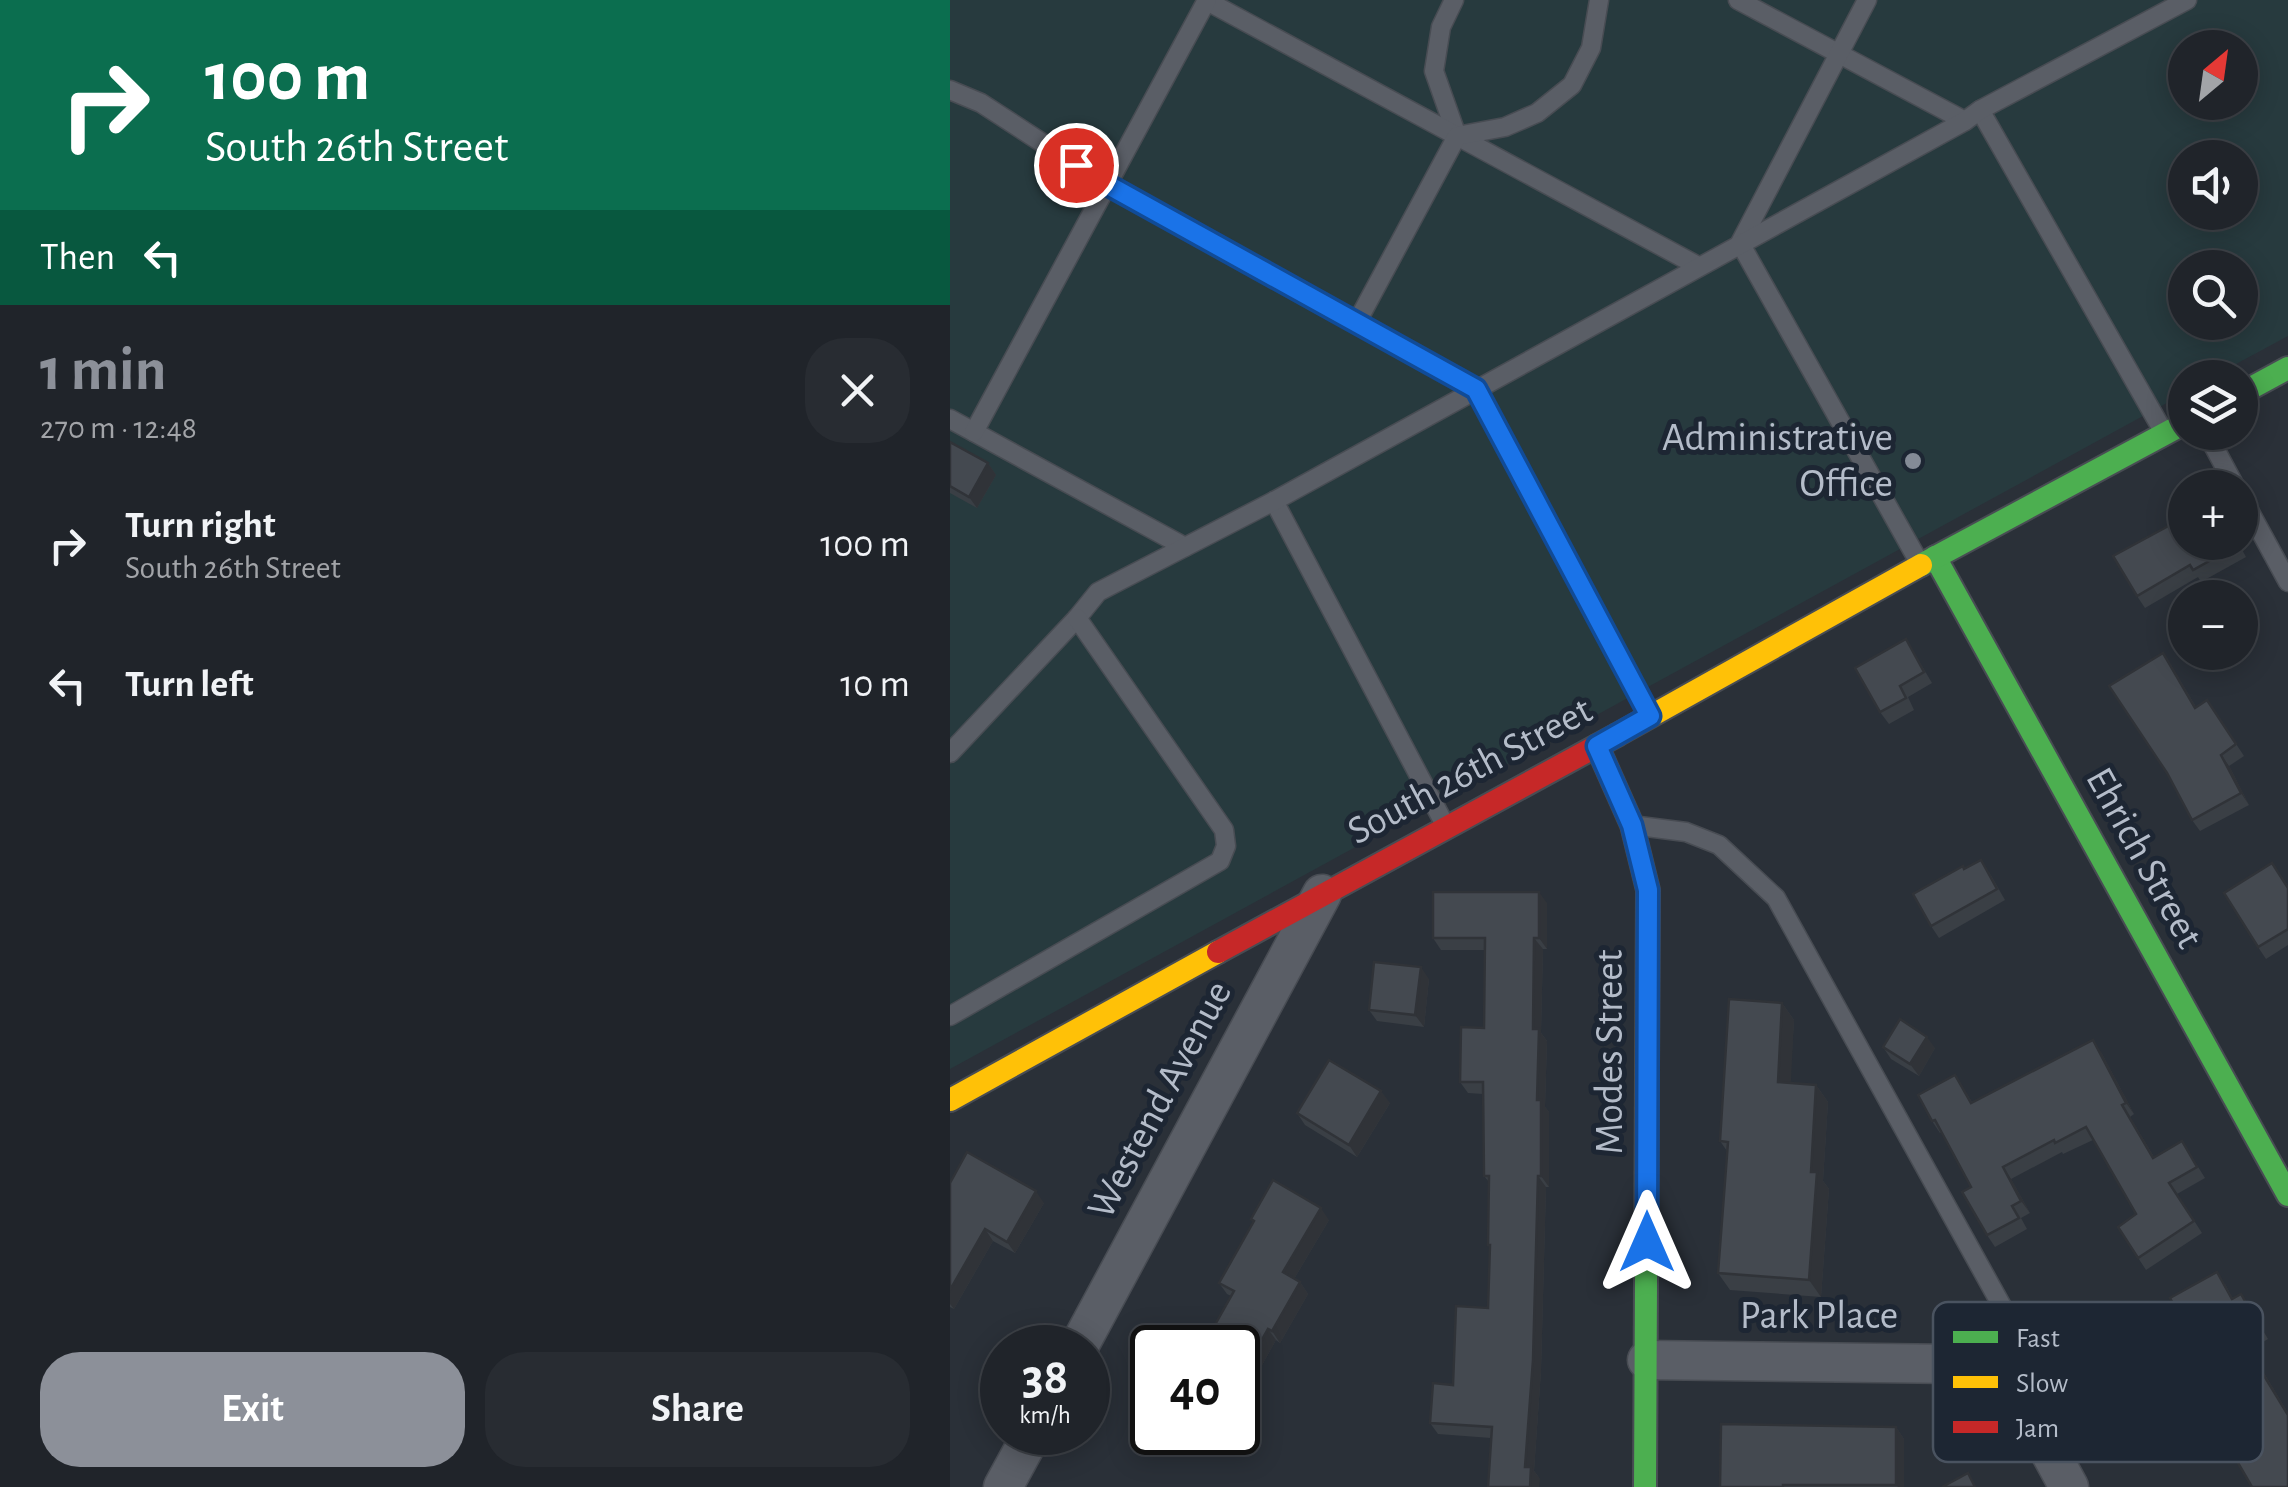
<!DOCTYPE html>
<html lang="en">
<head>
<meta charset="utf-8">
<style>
	body { margin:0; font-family:"Alegreya Sans",sans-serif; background:#282c32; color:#f1f3f6; height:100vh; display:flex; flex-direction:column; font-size:38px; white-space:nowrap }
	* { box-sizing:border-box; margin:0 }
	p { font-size:32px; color:#a2a4a8 }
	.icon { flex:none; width:55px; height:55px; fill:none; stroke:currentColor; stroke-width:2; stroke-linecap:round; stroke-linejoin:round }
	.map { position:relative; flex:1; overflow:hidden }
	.sheet { display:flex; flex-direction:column; background:#20242a; width:950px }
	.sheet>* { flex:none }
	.banner { background:#0b6e4f; color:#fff; overflow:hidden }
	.needle { width:65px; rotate:29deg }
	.controls { position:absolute; left:1218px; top:30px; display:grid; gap:20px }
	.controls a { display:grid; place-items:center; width:90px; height:90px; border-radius:50%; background:#20242a; box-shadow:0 5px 25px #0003,0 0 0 2px #3d4147; font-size:50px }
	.speed { position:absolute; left:30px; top:1325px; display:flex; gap:20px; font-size:50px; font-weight:700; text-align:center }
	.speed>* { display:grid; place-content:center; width:130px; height:130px; border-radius:50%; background:#20242a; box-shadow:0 5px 25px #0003,0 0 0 2px #3d4147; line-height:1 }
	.speed small { font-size:25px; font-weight:400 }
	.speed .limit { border:5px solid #111; border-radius:15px; background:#fff; color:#111 }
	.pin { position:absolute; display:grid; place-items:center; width:85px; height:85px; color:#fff; margin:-42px; border:5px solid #fff; border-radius:50%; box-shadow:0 2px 10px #0007 }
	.me { position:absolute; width:110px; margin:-55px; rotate:0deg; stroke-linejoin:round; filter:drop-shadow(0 0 8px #0008) }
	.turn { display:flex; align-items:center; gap:35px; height:210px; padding:0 40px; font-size:45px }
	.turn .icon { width:130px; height:130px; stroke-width:2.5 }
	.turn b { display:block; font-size:70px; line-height:85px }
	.then { display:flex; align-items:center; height:95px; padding:0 40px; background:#0003; gap:20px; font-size:38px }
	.round { display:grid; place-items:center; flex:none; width:105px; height:105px; border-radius:40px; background:#282c32 }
	.summary { display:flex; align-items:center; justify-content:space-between; height:170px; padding:0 40px }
	h1 { font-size:60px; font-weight:700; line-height:75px; color:#8c9099 }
	.primary-button { display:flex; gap:20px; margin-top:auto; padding:20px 40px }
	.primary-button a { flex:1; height:115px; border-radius:40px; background:#8c9099; color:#fff; font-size:40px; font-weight:700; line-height:115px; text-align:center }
	.primary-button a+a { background:#282c32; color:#f1f3f6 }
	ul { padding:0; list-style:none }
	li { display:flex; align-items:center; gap:30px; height:140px; padding:0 40px }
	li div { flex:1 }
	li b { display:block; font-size:38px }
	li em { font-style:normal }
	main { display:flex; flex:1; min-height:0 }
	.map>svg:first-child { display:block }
</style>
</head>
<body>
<main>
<section class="sheet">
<div class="banner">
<div class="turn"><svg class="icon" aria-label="right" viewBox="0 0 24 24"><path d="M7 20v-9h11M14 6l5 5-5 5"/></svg><div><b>100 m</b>South 26th Street</div></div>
<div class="then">Then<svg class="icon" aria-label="left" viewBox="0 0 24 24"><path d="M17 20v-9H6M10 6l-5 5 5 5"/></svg></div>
</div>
<div class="summary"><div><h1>1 min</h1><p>270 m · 12:48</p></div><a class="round"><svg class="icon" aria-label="close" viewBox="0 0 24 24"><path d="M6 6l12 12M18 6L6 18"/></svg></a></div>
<ul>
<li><svg class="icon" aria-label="right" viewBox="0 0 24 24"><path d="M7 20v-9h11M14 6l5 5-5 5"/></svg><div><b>Turn right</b><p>South 26th Street</p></div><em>100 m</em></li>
<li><svg class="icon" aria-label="left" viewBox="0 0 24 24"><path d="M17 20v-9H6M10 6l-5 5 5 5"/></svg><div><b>Turn left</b></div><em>10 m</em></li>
</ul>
<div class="primary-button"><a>Exit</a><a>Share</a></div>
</section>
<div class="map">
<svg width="1338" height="1487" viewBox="0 0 1338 1487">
	<rect width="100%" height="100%" fill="#2a3038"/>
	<path fill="#273a3e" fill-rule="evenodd" d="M0 0H1338V336L1262 377 1235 378V393L0 1069ZM1235 48H1290V102H1235ZM1235 158H1290V212H1235ZM1235 268H1290V322H1235Z"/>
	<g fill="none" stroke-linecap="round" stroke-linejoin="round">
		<defs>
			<g id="lane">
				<path d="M504 0 491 27 484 71 507 136"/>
				<path d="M788 0 1015 121"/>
				<path d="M917 0 790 243 969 562"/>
				<path d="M257 1 748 266"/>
				<path d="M0 90 31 103 157 185 526 389 699 715"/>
				<path d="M1030 110 1213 431"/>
				<path d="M407 322 507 136 555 127 587 113 622 85 641 48 649 0"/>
				<path d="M0 419 235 547"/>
				<path d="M24 432 257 0"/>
				<path d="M1256 432 1286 488"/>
				<path d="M1290 494 1338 582"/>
				<path d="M324 501 494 823"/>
				<path d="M0 753 127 618 148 592 324 501 1015 121 1030 110 1237 0"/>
				<path d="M689 826 736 832 769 845 826 898 1074 1346 1062 1392"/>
				<path d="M0 1016 270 861 276 846 274 830 127 618"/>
			</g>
			<g id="street">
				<path d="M128 1348 372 894"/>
				<path d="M697 1360 1006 1364 1062 1392 1077 1410 1119 1487"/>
				<path d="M53 1487 83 1432"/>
			</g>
			<g id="fast">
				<path d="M1290 394 1338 368"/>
				<path d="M985 557 1338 1195"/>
				<path d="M971 565 1235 423"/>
				<path d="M695 1487 697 1074"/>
			</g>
			<g id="slow">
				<path d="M667 735 971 565"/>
				<path d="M0 1100 268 952"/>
			</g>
			<g id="jam">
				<path d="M647 746 682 825 698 890 697 1074"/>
				<path d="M268 952 667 735"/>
			</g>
		</defs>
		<use href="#lane" stroke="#484c53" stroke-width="21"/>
		<use href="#street" stroke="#484c53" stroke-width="41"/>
		<use href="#fast" stroke="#484c53" stroke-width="26"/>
		<use href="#slow" stroke="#484c53" stroke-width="26"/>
		<use href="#jam" stroke="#484c53" stroke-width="26"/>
		<use href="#lane" stroke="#5a5e66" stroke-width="18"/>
		<use href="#street" stroke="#5a5e66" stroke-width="38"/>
		<use href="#fast" stroke="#4caf50" stroke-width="22"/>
		<use href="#slow" stroke="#ffc107" stroke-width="22"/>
		<use href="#jam" stroke="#c62828" stroke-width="22"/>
	</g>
	<g fill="#3a3f45">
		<path d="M0 442 38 463 46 475 27 508 0 493Z"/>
		<path d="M1235 542H1288L1296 557 1251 582 1248 577 1195 608 1187 596Z"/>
		<path d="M956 639 982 683 958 697 964 710 939 724 930 712Z"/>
		<path d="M1221 665 1246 707 1257 700 1294 756 1279 766 1299 805 1250 831 1242 820Z"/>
		<path d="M1322 863 1338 886V945L1316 959 1308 947Z"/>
		<path d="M1015 869 1039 872 1055 900 989 938 981 926Z"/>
		<path d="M597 903V949H593L591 1033 597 1041 595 1107 599 1112V1187H596L591 1371 584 1471 590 1479 541 1438 488 1434 480 1423 503 1385 538 1308 540 1248 538 1245 539 1182 534 1176 533 1094 518 1093 510 1082 534 1028V950H491L483 938Z"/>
		<path d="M479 979 474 1027 427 1021 419 1010Z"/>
		<path d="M832 1003 844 1020 840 1083 866 1085 878 1102 873 1181 879 1189 871 1297 780 1290 768 1273 777 1151 770 1141Z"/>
		<path d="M933 1047 985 1048 969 1076 941 1059Z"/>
		<path d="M1151 1052 1184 1114 1180 1117 1204 1157 1232 1141 1255 1178 1227 1194 1252 1233 1196 1270 1168 1227 1186 1214 1143 1140 1113 1154 1112 1152 1061 1179 1080 1213 1071 1218 1077 1229 1045 1247 1037 1235 1021 1187 992 1132 990 1133 982 1121 1005 1075 1022 1102Z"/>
		<path d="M440 1103 407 1157 355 1125 347 1113Z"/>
		<path d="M0 1183 94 1203 65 1253 43 1241 4 1309 0 1307Z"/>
		<path d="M301 1219 379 1220 344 1279 350 1282 358 1294 330 1343 326 1340 288 1408V1348L281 1296 277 1294 269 1283 303 1222Z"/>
		<path d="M1275 1284 1283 1299 1291 1294 1318 1339 1300 1350 1338 1413V1487L1280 1449 1274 1453 1240 1399 1203 1422 1195 1410 1232 1320Z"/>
		<path d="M946 1427 954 1439V1487H770Z"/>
	</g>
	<g fill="#303338">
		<path d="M38 463 46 475 27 508 19 497Z"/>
		<path d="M1271 755 1279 766 1299 805 1291 793Z"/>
		<path d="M589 892 597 903V949L589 938Z"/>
		<path d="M584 938 593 949 591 1033 597 1041 595 1107 599 1112V1187L591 1176 583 1029Z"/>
		<path d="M471 967 479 979 474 1027 465 1015Z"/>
		<path d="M832 1003 844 1020 840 1100 828 1082Z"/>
		<path d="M977 1037 985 1048 969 1076 960 1064Z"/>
		<path d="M1143 1040 1151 1052 1184 1114 1176 1103Z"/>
		<path d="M866 1085 878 1102 873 1181 879 1189 871 1297 859 1280 861 1172Z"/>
		<path d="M431 1091 440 1103 407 1157 399 1145Z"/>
		<path d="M1053 1167 1061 1179 1080 1213 1071 1201Z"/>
		<path d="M588 1176 596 1187 591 1371 584 1471 590 1479 589 1487H580L575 1467Z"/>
		<path d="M86 1191 94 1203 65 1253 57 1242Z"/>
		<path d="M371 1208 379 1220 341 1284 333 1272Z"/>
		<path d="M35 1229 43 1241 4 1309 0 1304V1290Z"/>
		<path d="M350 1282 358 1294 330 1343 322 1331Z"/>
		<path d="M318 1329 326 1340 288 1408V1382Z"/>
		<path d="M946 1427 954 1439V1487H948L946 1485Z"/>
	</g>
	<g fill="#444950" stroke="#303338" stroke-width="2.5">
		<path d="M0 442 38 463 19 497 0 486Z"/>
		<path d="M1235 517V542H1287L1288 545 1243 570 1240 565 1187 596 1163 556Z"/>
		<path d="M956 639 974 672 950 686 956 698 930 712 905 668Z"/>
		<path d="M1213 653 1245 708 1257 700 1286 744 1271 755 1291 793 1242 820 1217 773 1159 686Z"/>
		<path d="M1031 860 1047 889 981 926 963 894 1013 866 1014 869Z"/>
		<path d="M1322 863 1338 888V929L1308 947 1274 893Z"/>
		<path d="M483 892H589V938H584L583 1029H589L587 1100H591V1176H588L583 1360 575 1467H581L580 1487H538L542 1427 480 1423 483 1383 503 1385 506 1306 538 1308 540 1245H538L539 1176H534L533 1082H510L511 1027 534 1028 535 938H483Z"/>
		<path d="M424 962 471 967 465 1015 419 1010Z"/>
		<path d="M779 999 832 1003 828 1082 866 1085 861 1172H867L859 1280 768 1273 778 1142 770 1141Z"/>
		<path d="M950 1019 977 1037 960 1064 933 1047Z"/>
		<path d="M1143 1040 1176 1103 1172 1105 1203 1158 1232 1141 1247 1167 1219 1183 1244 1221 1188 1258 1168 1227 1186 1214 1136 1127 1105 1143 1104 1140 1053 1167 1071 1201 1062 1206 1069 1218 1037 1235 1012 1192 1021 1187 985 1120 982 1121 968 1095 1005 1075 1021 1103Z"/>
		<path d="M379 1060 431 1091 399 1145 347 1113Z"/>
		<path d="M17 1152 86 1191 57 1242 35 1229 0 1290V1183Z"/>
		<path d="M323 1180 371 1208 333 1272 350 1282 322 1331 318 1329 288 1382V1348H229L240 1328 258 1337 284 1291 269 1283 304 1221 301 1219Z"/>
		<path d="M1267 1272 1282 1299 1291 1294 1310 1328 1291 1338 1338 1415V1487H1302L1273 1437 1266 1441 1232 1387 1195 1410 1165 1362 1232 1320 1220 1298Z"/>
		<path d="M771 1424 946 1427V1485H833V1487H770Z"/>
		<path d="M1018 1473 1025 1487H992Z"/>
	</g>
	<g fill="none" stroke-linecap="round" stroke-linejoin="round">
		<defs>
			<path id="route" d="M126 165 158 185 526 389 700 716 647 746 682 825 698 890 697 1242"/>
		</defs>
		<use href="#route" stroke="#114b97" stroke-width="25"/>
		<use href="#route" stroke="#1a73e8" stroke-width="18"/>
	</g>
	<circle fill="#848b96" stroke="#1d2633" stroke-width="4" cx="963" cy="461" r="10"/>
	<g text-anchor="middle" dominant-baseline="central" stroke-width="10" stroke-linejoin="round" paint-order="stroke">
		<g font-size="40" fill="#b4bcc9" stroke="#1d2633" text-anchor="end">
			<text x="943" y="438">Administrative<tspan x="943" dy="46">Office</tspan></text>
		</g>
		<g font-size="40" fill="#b4bcc9" stroke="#1d2633">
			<text transform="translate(520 771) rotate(-28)">South 26th Street</text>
			<text transform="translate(1194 858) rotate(61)">Ehrich Street</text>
			<text transform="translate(660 1052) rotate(-90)">Modes Street</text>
			<text transform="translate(210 1100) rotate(-62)">Westend Avenue</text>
			<text x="869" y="1316">Park Place</text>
		</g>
	</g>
	<rect x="983" y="1302" width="330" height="160" rx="15" fill="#1d2633" stroke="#4a5360" stroke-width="2.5"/>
	<rect x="1003" y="1331" width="45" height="12" fill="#4caf50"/>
	<rect x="1003" y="1376" width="45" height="12" fill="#ffc107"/>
	<rect x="1003" y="1421" width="45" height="12" fill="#c62828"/>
	<g font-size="28" fill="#b4bcc9">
		<text x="1066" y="1347">Fast</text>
		<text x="1066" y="1392">Slow</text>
		<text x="1066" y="1437">Jam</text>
	</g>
</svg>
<div class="controls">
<a><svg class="needle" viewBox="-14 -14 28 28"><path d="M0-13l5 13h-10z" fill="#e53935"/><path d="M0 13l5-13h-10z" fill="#a2a4a8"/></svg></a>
<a><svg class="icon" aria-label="sound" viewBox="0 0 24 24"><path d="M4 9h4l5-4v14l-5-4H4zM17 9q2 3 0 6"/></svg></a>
<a><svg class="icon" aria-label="search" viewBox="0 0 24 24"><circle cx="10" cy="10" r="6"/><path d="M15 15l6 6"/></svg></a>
<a><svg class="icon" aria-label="layers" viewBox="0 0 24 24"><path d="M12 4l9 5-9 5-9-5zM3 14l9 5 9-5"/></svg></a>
<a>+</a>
<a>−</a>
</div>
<div class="speed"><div>38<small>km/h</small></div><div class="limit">40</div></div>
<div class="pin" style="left:126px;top:165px;background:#d93025"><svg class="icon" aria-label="arrive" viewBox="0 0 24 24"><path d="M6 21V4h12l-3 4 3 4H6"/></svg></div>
<svg class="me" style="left:697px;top:1242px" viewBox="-20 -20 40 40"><path d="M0-17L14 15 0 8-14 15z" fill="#1a73e8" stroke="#fff" stroke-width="4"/></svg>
</div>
</main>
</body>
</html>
